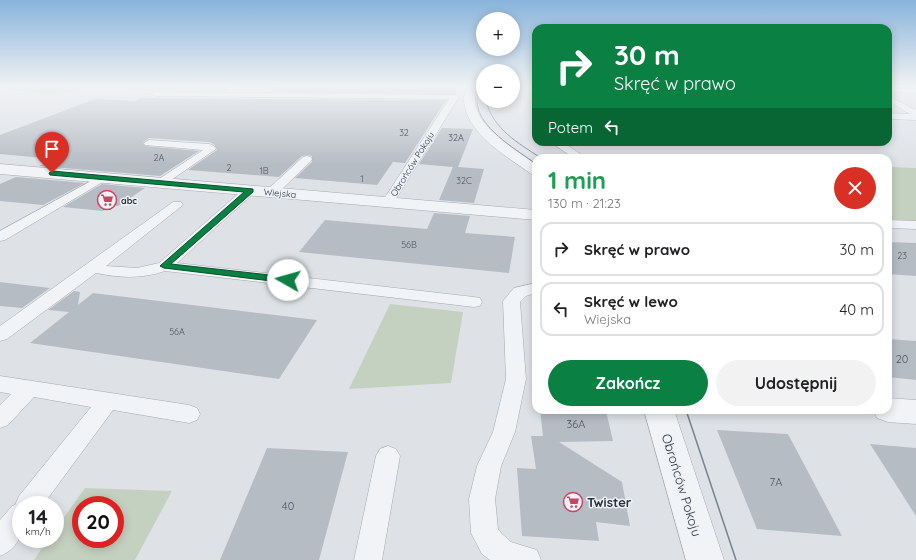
<!DOCTYPE html>
<html lang="pl">
<head>
<meta charset="utf-8">
<style>
	body { margin:0; font-family:Quicksand,sans-serif; background:#f2f2f2; color:#202124; height:100vh; display:flex; flex-direction:column; font-size:15px; white-space:nowrap }
	* { box-sizing:border-box; margin:0 }
	p { font-size:13px; color:#757577 }
	.icon { flex:none; width:22px; height:22px; fill:none; stroke:currentColor; stroke-width:2; stroke-linecap:round; stroke-linejoin:round }
	.map { position:relative; flex:1; overflow:hidden }
	.sheet { position:absolute; left:532px; top:154px; width:360px; height:260px; display:flex; flex-direction:column; background:#fff; border-radius:12px; box-shadow:0 2px 10px #0003 }
	.sheet>* { flex:none }
	.banner { position:absolute; left:532px; top:24px; width:360px; height:122px; border-radius:12px; box-shadow:0 2px 10px #0003; background:#0b8043; color:#fff; overflow:hidden }
	.controls { position:absolute; left:476px; top:12px; display:grid; gap:8px }
	.controls a { display:grid; place-items:center; width:44px; height:44px; border-radius:50%; background:#fff; box-shadow:0 2px 10px #0003; font-size:20px }
	.speed { position:absolute; left:12px; top:496px; display:flex; gap:8px; font-size:20px; font-weight:700; text-align:center }
	.speed>* { display:grid; place-content:center; width:52px; height:52px; border-radius:50%; background:#fff; box-shadow:0 2px 10px #0003; line-height:1 }
	.speed small { font-size:10px; font-weight:400 }
	.speed .limit { border:6px solid #d22; background:#fff; color:#111 }
	.pin { position:absolute; display:grid; place-items:center; width:34px; height:34px; color:#fff; margin:-41px -17px; border-radius:50% 50% 50% 0; rotate:-45deg; box-shadow:0 0 4px #0007 }
	.pin .icon { rotate:45deg }
	.me { position:absolute; width:44px; margin:-22px; rotate:277deg; stroke-linejoin:round; filter:drop-shadow(0 0 3px #0008) }
	.turn { display:flex; align-items:center; gap:14px; height:84px; padding:0 16px; font-size:18px }
	.turn .icon { width:52px; height:52px; stroke-width:2.5 }
	.turn b { display:block; font-size:28px; line-height:34px }
	.then { display:flex; align-items:center; height:38px; padding:0 16px; background:#0003; gap:8px; font-size:15px }
	.round { display:grid; place-items:center; flex:none; width:42px; height:42px; border-radius:21px; background:#f2f2f2 }
	.overview { display:flex; align-items:center; justify-content:space-between; height:68px; padding:0 16px }
	h1 { font-size:24px; font-weight:800; line-height:30px; color:#1e9e55 }
	.button { display:flex; gap:8px; margin-top:auto; padding:8px 16px }
	.button a { flex:1; height:46px; border-radius:24px; background:#0b8043; color:#fff; font-size:16px; font-weight:800; line-height:46px; text-align:center }
	.button a+a { background:#f2f2f2; color:#202124 }
	ul { padding:0; list-style:none }
	li { display:flex; align-items:center; gap:12px; height:54px; margin:0 8px 6px; padding:0 8px; border:2px solid #e0e0e0; border-radius:12px }
	li div { flex:1 }
	li b { display:block; font-size:15px }
	li em { font-style:normal }
	.map>svg:first-child { display:block }
</style>
</head>
<body>
<div class="map">
<svg width="916" height="560" viewBox="0 0 916 560">
	<rect width="100%" height="100%" fill="#dee2e7"/>
	<g fill="#c5d1c0" fill-rule="evenodd">
		<path d="M0 86H235L221 93 199 92 200 90H176L170 91 82 89C56 97 27 91 0 89Z"/>
		<path d="M888 167 916 168V221L888 219Z"/>
		<path d="M390 304 463 312 451 383 349 389Z"/>
		<path d="M85 488 172 491 135 560H34L48 539H55V530ZM81 505H115V539H81Z"/>
	</g>
	<g fill="#b6bcc4">
		<path d="M277 86H458L455 94 270 92Z"/>
		<path d="M142 98 262 99 446 100 405 163 393 162 377 185 295 178 312 162V156L307 155 302 156 279 177 188 170 217 150 214 144 209 142 149 138 143 142 145 146 199 151 160 176 39 166 54 159 0 154V135L95 99 136 101Z"/>
		<path d="M442 128 473 129 458 167 484 169 474 203 439 200 453 167 419 164Z"/>
		<path d="M16 177 85 183 43 205 0 201V184Z"/>
		<path d="M102 184 145 188 118 206 111 205 103 211 63 207Z"/>
		<path d="M434 213 470 216 465 233 515 237 509 273 299 252 325 220 427 229Z"/>
		<path d="M888 242 916 243V276L888 274Z"/>
		<path d="M0 282 50 288 22 308 0 306Z"/>
		<path d="M74 291 80 292 78 305 93 293 317 320 279 379 30 343 69 312 48 310Z"/>
		<path d="M888 339 916 341V380L888 377Z"/>
		<path d="M540 410 606 411 613 441 559 442 622 482 630 526 596 522 599 541 522 536 517 468 536 469 531 436H543Z"/>
		<path d="M717 430 788 434 842 536 757 529Z"/>
		<path d="M870 444 916 448V516Z"/>
		<path d="M267 448 348 452 319 560H220Z"/>
	</g>
	<g fill="none" stroke-linecap="round" stroke-linejoin="round">
		<defs>
			<g id="lane">
				<path d="M888 88 916 89V93L888 92Z"/>
				<path d="M153 92 455 95 459 97 394 202 392 205H384L382 202 449 99 156 96 152 94Z"/>
				<path d="M888 96 916 110V120L888 119V113L910 114 888 101Z"/>
				<path d="M149 140 209 144 213 145 216 149 164 185H156L154 183 156 181 203 150 145 145 144 143Z"/>
				<path d="M550 142H562L587 158H574Z"/>
				<path d="M307 156 311 157 312 159 311 161 276 195H268L266 192 268 189 303 157Z"/>
				<path d="M102 175 106 176 108 178 106 180 5 240 0 241V231Z"/>
				<path d="M250 186 254 187 256 190 254 193 177 263 474 297 480 298 482 302 480 306 474 307 165 271C142 279 120 278 96 273L7 339 0 341V326L173 202H181L183 205 106 266 137 268 159 263 246 187Z"/>
				<path d="M888 220 916 221V229L888 228Z"/>
				<path d="M536 283V293L526 296 520 302 526 379 515 432 501 466 495 499 498 529 502 534 511 542 537 550 541 560H490L482 554 471 533 469 499 477 466 493 432 506 379 503 301 514 288Z"/>
				<path d="M0 376 189 405 197 408 200 414 197 420 189 423 113 410 43 505H21C21 528 25 545 0 556V520L12 506 15 505 19 496 91 407 34 397 8 425 0 428V405L11 394 0 392Z"/>
				<path d="M388 446 396 449 400 456 382 560H354L376 456 380 449Z"/>
			</g>
			<g id="street">
				<path d="M467 86H477C476 90 475 94 475 98 473 126 517 150 536 164V176L531 174C507 156 467 135 464 101 463 96 466 91 467 86Z"/>
				<path d="M0 164 536 210V220L0 174Z"/>
				<path d="M888 398 916 400V424L888 422 877 418 873 410H888Z"/>
				<path d="M644 410H674L724 560H686Z"/>
			</g>
		</defs>
		<use href="#lane" stroke="#a4a9b1" stroke-width="1"/>
		<use href="#street" stroke="#a4a9b1" stroke-width="1"/>
		<use href="#lane" fill="#f1f3f6" fill-rule="evenodd"/>
		<use href="#street" fill="#f1f3f6" fill-rule="evenodd"/>
		<g stroke="#788390" stroke-width="1">
			<path d="M480 86C478 93 476 100 478 108 484 131 518 151 536 164"/>
			<path d="M486 101C493 129 518 143 541 158"/>
		</g>
		<path stroke="#788390" stroke-width="1.5" d="M686 410 736 560"/>
	</g>
	<linearGradient id="sky" x2="0" y2="1"><stop stop-color="#89b3db"/><stop offset="0.52" stop-color="#f0f2f4"/><stop offset="1" stop-color="#f0f2f4" stop-opacity="0"/></linearGradient>
	<rect width="916" height="165" fill="url(#sky)"/>
	<path fill="#0b8043" stroke="#07532c" d="M52 171 253 189V192L171 264 288 277 292 280 288 283 164 268 160 266 244 192 50 175 49 173Z"/>
	<defs>
		<symbol id="supermarket-ring" viewBox="-11 -11 22 22"><circle r="9.5" fill="#eef1f5" stroke="#c94660" stroke-width="1.5"/><path d="M-6-5.5h2.5l.6 2H6L4.5 2H-2.5L-4.4-4H-6ZM-1.5 3.2a1.3 1.3 0 1 0 .1 0ZM3 3.2a1.3 1.3 0 1 0 .1 0Z" fill="#c94660"/></symbol>
	</defs>
	<g fill-rule="evenodd">
		<use href="#supermarket-ring" x="96" y="189" width="22" height="22"/>
		<use href="#supermarket-ring" x="562" y="491" width="22" height="22"/>
	</g>
	<g text-anchor="middle" dominant-baseline="central" stroke-width="3" stroke-linejoin="round" paint-order="stroke">
		<g font-size="9" fill="#4c5460">
			<text x="404" y="132">32</text>
			<text x="456" y="137">32A</text>
			<text x="159" y="157">2A</text>
			<text x="229" y="167">2</text>
			<text x="264" y="170">1B</text>
			<text x="362" y="178">1</text>
			<text x="464" y="180">32C</text>
			<text x="409" y="244">56B</text>
			<text x="902" y="255">23</text>
			<text x="177" y="331">56A</text>
		</g>
		<g font-size="9" fill="#28313e" stroke="#eef1f5">
			<text transform="translate(412 164) rotate(-58)">Obrońców Pokoju</text>
			<text transform="translate(280 193) rotate(5)">Wiejska</text>
		</g>
		<g font-size="9" font-weight="bold" fill="#28313e" stroke="#eef1f5" text-anchor="start">
			<text x="121" y="200">abc</text>
		</g>
		<g font-size="11" fill="#4c5460">
			<text x="902" y="359">20</text>
			<text x="576" y="424">36A</text>
			<text x="776" y="482">7A</text>
			<text x="288" y="506">40</text>
		</g>
		<g font-size="13" fill="#28313e" stroke="#eef1f5">
			<text transform="translate(682 485) rotate(73)">Obrońców Pokoju</text>
		</g>
		<g font-size="13" font-weight="bold" fill="#28313e" stroke="#eef1f5" text-anchor="start">
			<text x="587" y="502">Twister</text>
		</g>
	</g>
</svg>
<div class="controls">
<a>+</a>
<a>−</a>
</div>
<div class="speed"><div>14<small>km/h</small></div><div class="limit">20</div></div>
<div class="pin" style="left:52px;top:173px;background:#d93025"><svg class="icon" aria-label="arrive" viewBox="0 0 24 24"><path d="M6 21V4h12l-3 4 3 4H6"/></svg></div>
<svg class="me" style="left:288px;top:280px" viewBox="-20 -20 40 40"><circle r="19" fill="#fff"/><path d="M0-13L10 11 0 6-10 11z" fill="#0b8043"/></svg>
<div class="banner">
<div class="turn"><svg class="icon" aria-label="right" viewBox="0 0 24 24"><path d="M7 20v-9h11M14 6l5 5-5 5"/></svg><div><b>30 m</b>Skręć w prawo</div></div>
<div class="then">Potem<svg class="icon" aria-label="left" viewBox="0 0 24 24"><path d="M17 20v-9H6M10 6l-5 5 5 5"/></svg></div>
</div>
<section class="sheet">
<div class="overview"><div><h1>1 min</h1><p>130 m · 21:23</p></div><a class="round" style="background:#d93025;color:#fff"><svg class="icon" aria-label="close" viewBox="0 0 24 24"><path d="M6 6l12 12M18 6L6 18"/></svg></a></div>
<ul>
<li><svg class="icon" aria-label="right" viewBox="0 0 24 24"><path d="M7 20v-9h11M14 6l5 5-5 5"/></svg><div><b>Skręć w prawo</b></div><em>30 m</em></li>
<li><svg class="icon" aria-label="left" viewBox="0 0 24 24"><path d="M17 20v-9H6M10 6l-5 5 5 5"/></svg><div><b>Skręć w lewo</b><p>Wiejska</p></div><em>40 m</em></li>
</ul>
<div class="button"><a>Zakończ</a><a>Udostępnij</a></div>
</section>
</div>
</body>
</html>
